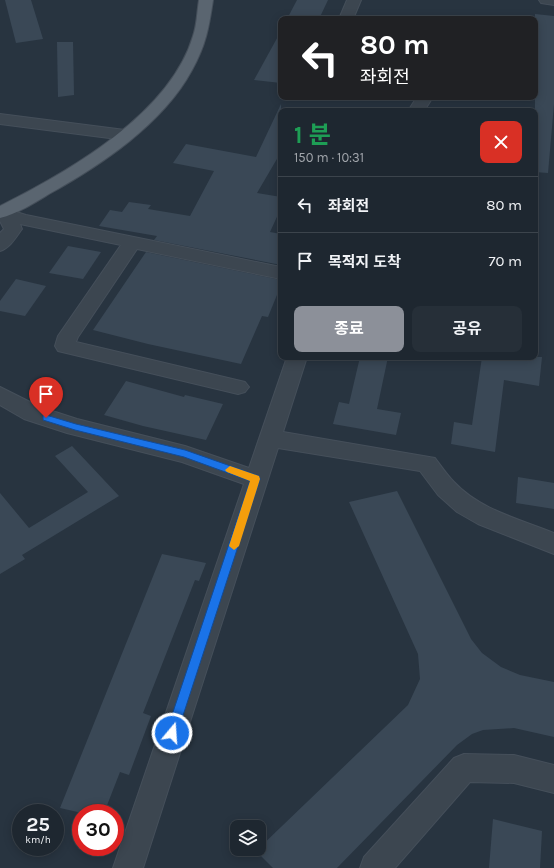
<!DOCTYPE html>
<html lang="ko">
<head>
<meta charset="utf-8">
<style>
	body { margin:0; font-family:Karla,"Noto Sans KR",sans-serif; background:#262f38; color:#f1f3f6; height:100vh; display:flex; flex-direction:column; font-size:15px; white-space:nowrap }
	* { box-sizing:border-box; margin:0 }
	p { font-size:13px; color:#a1a5ab }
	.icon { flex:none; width:22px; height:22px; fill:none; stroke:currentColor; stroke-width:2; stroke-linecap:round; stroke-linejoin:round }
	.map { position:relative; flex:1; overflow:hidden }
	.drawer { position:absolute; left:278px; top:108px; width:260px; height:252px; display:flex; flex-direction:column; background:#1e2730; border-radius:8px; box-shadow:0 2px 10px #0003,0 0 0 1px #3c444c }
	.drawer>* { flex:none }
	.top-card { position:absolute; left:278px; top:16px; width:260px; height:84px; border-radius:8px; box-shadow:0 2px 10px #0003,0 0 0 1px #3c444c; background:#202124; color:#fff; overflow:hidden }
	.fabs { position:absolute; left:230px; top:820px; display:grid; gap:8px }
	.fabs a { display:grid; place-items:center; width:36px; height:36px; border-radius:8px; background:#1e2730; box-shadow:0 2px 10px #0003,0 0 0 1px #3c444c; font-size:20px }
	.speed { position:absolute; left:12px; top:804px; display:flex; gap:8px; font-size:20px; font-weight:700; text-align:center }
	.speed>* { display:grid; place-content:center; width:52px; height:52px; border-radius:50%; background:#1e2730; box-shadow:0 2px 10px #0003,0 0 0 1px #3c444c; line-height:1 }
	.speed small { font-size:10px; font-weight:400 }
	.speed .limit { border:6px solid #d22; background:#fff; color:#111 }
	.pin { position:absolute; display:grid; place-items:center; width:34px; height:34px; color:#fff; margin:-41px -17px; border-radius:50% 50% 50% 0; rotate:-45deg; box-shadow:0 0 4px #0007 }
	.pin .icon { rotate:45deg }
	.me { position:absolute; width:44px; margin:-22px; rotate:18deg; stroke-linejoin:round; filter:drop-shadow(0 0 3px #0008) }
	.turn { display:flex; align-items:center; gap:14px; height:84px; padding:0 16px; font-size:18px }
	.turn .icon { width:52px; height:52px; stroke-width:2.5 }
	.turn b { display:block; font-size:28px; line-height:34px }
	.round { display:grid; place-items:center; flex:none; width:42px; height:42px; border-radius:8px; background:#262f38 }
	.headline { display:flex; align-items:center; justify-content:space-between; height:68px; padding:0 16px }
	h1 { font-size:24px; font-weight:700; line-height:30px; color:#1e9e55 }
	.button { display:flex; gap:8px; margin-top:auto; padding:8px 16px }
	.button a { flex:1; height:46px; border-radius:8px; background:#8c9099; color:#fff; font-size:16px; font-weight:700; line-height:46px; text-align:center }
	.button a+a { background:#262f38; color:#f1f3f6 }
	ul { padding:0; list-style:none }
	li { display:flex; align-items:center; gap:12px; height:56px; padding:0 16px; border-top:1px solid #3c444c }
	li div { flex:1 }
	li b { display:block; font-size:15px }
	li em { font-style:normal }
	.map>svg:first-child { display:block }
</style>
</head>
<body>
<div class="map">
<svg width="554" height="868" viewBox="0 0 554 868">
	<rect width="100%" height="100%" fill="#283440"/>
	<g fill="#3a4856">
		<path d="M5 0H31L43 39 16 43Z"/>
		<path d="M297 0H328L319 19H287Z"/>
		<path d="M535 14 554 16V104L548 173 535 172Z"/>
		<path d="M281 31V83L254 80Z"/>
		<path d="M57 42H73L74 95 58 97Z"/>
		<path d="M281 104V152L257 193 281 197V208L270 232 281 234V265L154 240 157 236 99 226 110 210 122 212 129 202 151 205 148 209 190 216 214 171 173 163 186 144 256 157Z"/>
		<path d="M68 246 101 252 83 279 49 273Z"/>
		<path d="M146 252 281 280V285L268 317 262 316 241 364 148 344 93 330Z"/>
		<path d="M16 279 46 286 25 316 0 311V301Z"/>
		<path d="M360 357H388L377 409 401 413 396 435 333 424 339 402 349 404Z"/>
		<path d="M482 357H542L539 386 504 380 495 452 451 444 454 422 472 425Z"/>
		<path d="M126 381 184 397 185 395 223 404 206 440 143 426 104 415Z"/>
		<path d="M72 446 119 496 22 555 25 559 0 574V493L29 528 88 492 55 456Z"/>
		<path d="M518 477 554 483V509L516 503Z"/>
		<path d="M397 491 471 639 482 653 501 667 520 675 554 682V737L514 728 483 730 472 734 457 745 337 868H273L256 851 408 705 420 679 418 654 349 502Z"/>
		<path d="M162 554 206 563 199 581 195 580 143 713 151 716 129 775 120 772 104 813H82L60 808Z"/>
		<path d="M493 819 542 831 540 868H489Z"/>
	</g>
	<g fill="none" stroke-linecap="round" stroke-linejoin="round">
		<defs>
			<g id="minor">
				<path d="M347 0H361L353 19H339Z"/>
				<path d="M539 0H554V5L541 3Z"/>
				<path d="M417 97H433L424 111H408Z"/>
				<path d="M0 114 125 130 131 132 133 135 131 138 125 140 0 124Z"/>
				<path d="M0 207 26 215 281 267V279L137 249 78 337 76 342 245 382 249 387 245 392 238 394 58 351 55 346 58 336 121 245 20 224 22 229C16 237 10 248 0 251V233L4 229 0 221Z"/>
				<path d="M287 357H307L283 432 435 458C441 466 447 475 454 482 480 510 520 519 554 533V554L478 524 457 512 438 495 420 471 278 448 143 868H113L244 484 182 462 67 433 24 419 0 405V387L40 407 77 419 185 446 249 468Z"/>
				<path d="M464 754 514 755 554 765V793L514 783 470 782 395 868H360L364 857 454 758Z"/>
			</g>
			<path id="major" d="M199 0H213C209 27 206 45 192 70 163 124 101 165 49 194 34 203 17 214 0 218V206C68 172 170 114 193 36 197 25 197 12 199 0Z"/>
		</defs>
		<use href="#minor" stroke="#454f5a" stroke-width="2"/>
		<use href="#major" stroke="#454f5a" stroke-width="2"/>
		<use href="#minor" fill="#3c4650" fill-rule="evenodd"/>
		<use href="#major" fill="#5a6570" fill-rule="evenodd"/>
	</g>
	<path fill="#1a73e8" stroke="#114b97" d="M43 415H46L76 424 185 450 259 476 260 479 176 737 172 739 168 737 166 733 250 481 184 457 75 430 43 420Z"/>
	<path fill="#f59e0b" d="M230 466 259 476 260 479 239 546 234 550 229 546 250 481 227 472 225 470Z"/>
</svg>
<div class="fabs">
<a><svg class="icon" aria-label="layers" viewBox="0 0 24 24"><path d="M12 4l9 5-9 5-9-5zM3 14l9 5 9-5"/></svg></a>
</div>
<div class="speed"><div>25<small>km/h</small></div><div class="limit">30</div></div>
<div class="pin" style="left:46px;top:418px;background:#d93025"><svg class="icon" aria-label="arrive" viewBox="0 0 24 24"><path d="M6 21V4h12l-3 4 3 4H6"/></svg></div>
<svg class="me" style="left:172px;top:733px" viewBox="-20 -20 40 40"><circle r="17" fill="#1a73e8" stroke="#fff" stroke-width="3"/><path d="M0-11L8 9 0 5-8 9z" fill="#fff"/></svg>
<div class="top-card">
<div class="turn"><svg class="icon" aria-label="left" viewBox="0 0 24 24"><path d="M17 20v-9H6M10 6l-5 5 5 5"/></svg><div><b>80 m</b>좌회전</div></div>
</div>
<section class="drawer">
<div class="headline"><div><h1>1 분</h1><p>150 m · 10:31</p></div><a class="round" style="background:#d93025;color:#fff"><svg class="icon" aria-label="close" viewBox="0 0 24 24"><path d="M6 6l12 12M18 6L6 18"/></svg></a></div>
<ul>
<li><svg class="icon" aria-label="left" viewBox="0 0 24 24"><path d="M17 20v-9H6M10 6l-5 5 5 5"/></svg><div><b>좌회전</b></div><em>80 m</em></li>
<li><svg class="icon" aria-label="arrive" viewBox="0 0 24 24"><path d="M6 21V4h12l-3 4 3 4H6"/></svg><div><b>목적지 도착</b></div><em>70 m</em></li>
</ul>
<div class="button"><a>종료</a><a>공유</a></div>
</section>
</div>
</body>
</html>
